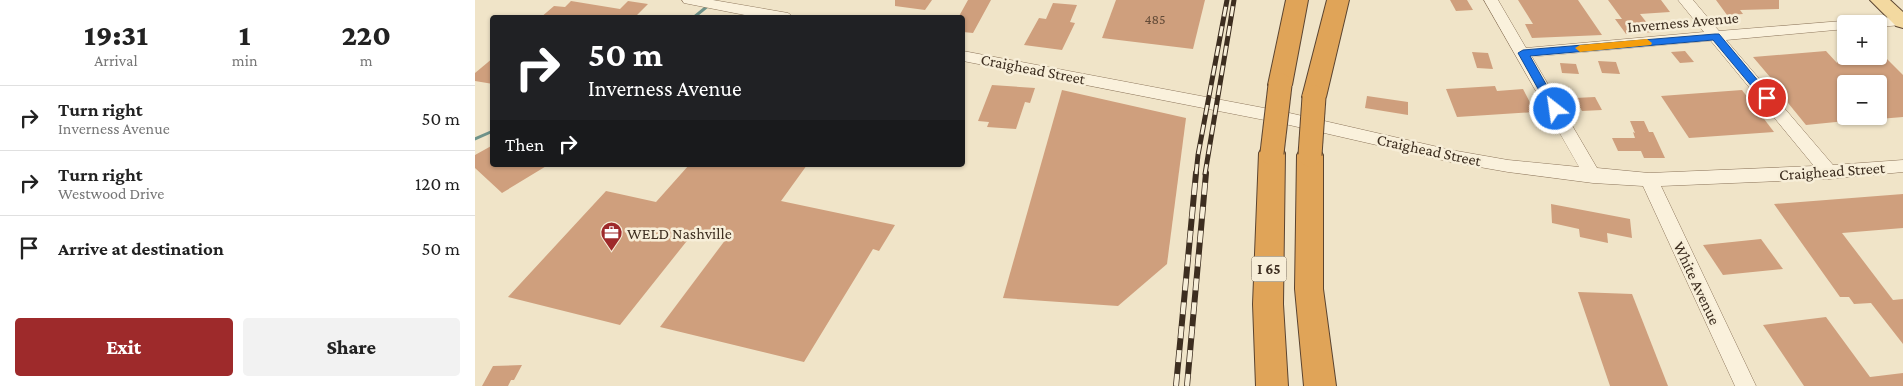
<!DOCTYPE html>
<html lang="en">
<head>
<meta charset="utf-8">
<style>
	body { margin:0; font-family:"Crimson Pro",serif; background:#f2f2f2; color:#222; height:100vh; display:flex; flex-direction:column; font-size:19px; white-space:nowrap }
	* { box-sizing:border-box; margin:0 }
	p { font-size:16px; color:#767676 }
	.icon { flex:none; width:28px; height:28px; fill:none; stroke:currentColor; stroke-width:2; stroke-linecap:round; stroke-linejoin:round }
	.map { position:relative; flex:1; overflow:hidden }
	.side { display:flex; flex-direction:column; background:#fff; width:475px }
	.side>* { flex:none }
	.guide { position:absolute; left:15px; top:15px; width:475px; height:152px; border-radius:5px; box-shadow:0 1px 4px #0004; background:#202124; color:#fff; overflow:hidden }
	.fabs { position:absolute; left:1362px; top:15px; display:grid; gap:10px }
	.fabs a { display:grid; place-items:center; width:50px; height:50px; border-radius:5px; background:#fff; box-shadow:0 1px 4px #0004; font-size:25px }
	.pin { position:absolute; display:grid; place-items:center; width:42px; height:42px; color:#fff; margin:-21px; border:2px solid #fff; border-radius:50%; box-shadow:0 1px 5px #0007 }
	.me { position:absolute; width:55px; margin:-28px; rotate:330deg; stroke-linejoin:round; filter:drop-shadow(0 0 4px #0008) }
	.turn { display:flex; align-items:center; gap:18px; height:105px; padding:0 15px; font-size:22px }
	.turn .icon { width:65px; height:65px; stroke-width:2.5 }
	.turn b { display:block; font-size:35px; line-height:42px }
	.then { display:flex; align-items:center; height:48px; padding:0 15px; background:#0003; gap:10px; font-size:19px }
	.eta { display:flex; justify-content:space-evenly; align-items:center; height:85px; text-align:center }
	.eta b { font-size:30px; font-weight:800; line-height:35px }
	.button { display:flex; gap:10px; margin-top:auto; padding:10px 15px }
	.button a { flex:1; height:58px; border-radius:5px; background:#9e2a2b; color:#fff; font-size:20px; font-weight:800; line-height:58px; text-align:center }
	.button a+a { background:#f2f2f2; color:#222 }
	ul { padding:0; list-style:none }
	li { display:flex; align-items:center; gap:15px; height:65px; padding:0 15px; border-top:1px solid #e0e0e0 }
	li div { flex:1 }
	li b { display:block; font-size:19px }
	li em { font-style:normal }
	main { display:flex; flex:1; min-height:0 }
	.map>svg:first-child { display:block }
</style>
</head>
<body>
<main>
<section class="side">
<div class="eta">
<div><b>19:31</b><p>Arrival</p></div>
<div><b>1</b><p>min</p></div>
<div><b>220</b><p>m</p></div>
</div>
<ul>
<li><svg class="icon" aria-label="right" viewBox="0 0 24 24"><path d="M7 20v-9h11M14 6l5 5-5 5"/></svg><div><b>Turn right</b><p>Inverness Avenue</p></div><em>50 m</em></li>
<li><svg class="icon" aria-label="right" viewBox="0 0 24 24"><path d="M7 20v-9h11M14 6l5 5-5 5"/></svg><div><b>Turn right</b><p>Westwood Drive</p></div><em>120 m</em></li>
<li><svg class="icon" aria-label="arrive" viewBox="0 0 24 24"><path d="M6 21V4h12l-3 4 3 4H6"/></svg><div><b>Arrive at destination</b></div><em>50 m</em></li>
</ul>
<div class="button"><a>Exit</a><a>Share</a></div>
</section>
<div class="map">
<svg width="1428" height="386" viewBox="0 0 1428 386">
	<rect width="100%" height="100%" fill="#f0e4c8"/>
	<g fill="none" stroke-linecap="round" stroke-linejoin="round">
		<g stroke="#6f938a" stroke-width="3">
			<path d="M218 18 240 0"/>
			<path d="M0 139 18 131"/>
		</g>
	</g>
	<g fill="#cf9f7d">
		<path d="M420 0H457L450 10 420 6Z"/>
		<path d="M493 0H516L498 33 488 32V18H483Z"/>
		<path d="M641 0H730L718 49 627 38Z"/>
		<path d="M975 0H992L998 10 981 11Z"/>
		<path d="M1043 0H1103L1127 35 1057 38 1050 24H1058Z"/>
		<path d="M1133 0H1186L1195 12 1165 14 1179 32 1151 34 1140 19H1147Z"/>
		<path d="M1241 0H1304V9L1265 10 1268 14 1252 15Z"/>
		<path d="M96 1 145 9 153 1 173 4 162 15 161 18H65L79 6 90 7Z"/>
		<path d="M578 3 602 5 595 22 600 23 587 50 549 45 564 18 571 19Z"/>
		<path d="M1210 51 1219 62 1205 63 1196 52Z"/>
		<path d="M1351 51 1362 63 1364 56H1409L1428 75V117L1404 119V84H1371V121L1331 125 1309 98H1313L1278 57Z"/>
		<path d="M997 52 1013 53 1018 69 1002 68Z"/>
		<path d="M18 58V84L0 81V73Z"/>
		<path d="M1123 61 1141 62 1145 74 1127 73Z"/>
		<path d="M1085 63 1101 64 1104 74 1087 73Z"/>
		<path d="M517 85 560 88 555 103 550 102 541 129 512 127 514 122 503 121Z"/>
		<path d="M1020 86 1022 91 1048 89 1060 112 982 117 971 89Z"/>
		<path d="M587 90 711 118 692 264 643 306 528 298Z"/>
		<path d="M1267 90 1299 132 1214 138 1186 96Z"/>
		<path d="M892 96 933 102V115L890 108Z"/>
		<path d="M1120 97 1127 110 1107 111 1100 98Z"/>
		<path d="M1155 121H1169L1174 132H1178L1190 158H1169L1166 151H1143L1137 138H1160L1158 132 1160 133Z"/>
		<path d="M18 145V165H73L27 193 0 168V155Z"/>
		<path d="M214 165H332L306 201 420 225 404 251 398 249 329 362 185 327 251 239 219 232 145 325 33 297 131 191 181 202Z"/>
		<path d="M1428 194V228L1367 233 1418 300 1428 299V344L1396 303 1379 304 1374 297H1365L1299 204Z"/>
		<path d="M1076 204 1155 219 1157 238 1132 233 1133 243 1105 237 1104 229 1077 223Z"/>
		<path d="M1286 239 1308 269 1248 275 1228 245Z"/>
		<path d="M1103 292 1157 294 1193 386H1135Z"/>
		<path d="M1351 317 1395 377 1428 373V386H1329L1288 325Z"/>
		<path d="M47 365 39 380H36L33 386H7L18 366Z"/>
	</g>
	<g fill="none" stroke-linecap="round" stroke-linejoin="round">
		<defs>
			<g id="minor">
				<path d="M207 0H238L313 13 320 18H285L214 4 209 3Z"/>
				<path d="M1009 0H1023L1051 48 1229 32 1203 0H1218L1244 31 1428 16V24L1426 25 1404 27V24H1371V29L1251 40 1358 165 1428 160V172L1354 179 1186 186 1281 386H1260L1168 186 1118 183 1033 172 976 162 810 124 488 61V51L810 112 976 150 1033 160 1104 167ZM1236 41 1339 166 1174 173 1122 168 1057 57Z"/>
			</g>
			<path id="major" d="M1395 0H1415L1428 12V28L1421 26Z"/>
			<g id="highway">
				<path d="M811 0H833L817 85 813 91 805 93 797 91 793 85Z"/>
				<path d="M852 0H874L851 97 847 103 839 105 831 103 827 97Z"/>
				<path d="M797 144 806 146 810 153 808 304 813 386H781L778 304 784 153 788 146Z"/>
				<path d="M835 146 844 148 848 155V289L861 386H829L820 289 822 155 826 148Z"/>
			</g>
		</defs>
		<use href="#minor" stroke="#8d765c" stroke-width="1"/>
		<use href="#major" stroke="#5b4430" stroke-width="2"/>
		<use href="#highway" stroke="#5b4430" stroke-width="2"/>
		<use href="#minor" fill="#faf1dc" fill-rule="evenodd"/>
		<use href="#major" fill="#f3d9a0" fill-rule="evenodd"/>
		<use href="#highway" fill="#e0a458" fill-rule="evenodd"/>
		<defs>
			<g id="rail-far1">
				<path d="M721 174 723 155 752 0"/>
				<path d="M730 174 759 0"/>
			</g>
			<g id="rail">
				<path d="M701 386 721 173"/>
				<path d="M712 386 731 173"/>
			</g>
		</defs>
		<use href="#rail-far1" stroke="#3d2e20" stroke-width="5"/>
		<use href="#rail" stroke="#3d2e20" stroke-width="6"/>
		<use href="#rail-far1" stroke="#f7eed8" stroke-width="3" stroke-dasharray="10" stroke-linecap="butt"/>
		<use href="#rail" stroke="#f7eed8" stroke-width="4.5" stroke-dasharray="12" stroke-linecap="butt"/>
		<defs>
			<g id="highway-bridge">
				<path d="M797 153 805 85"/>
				<path d="M835 155 839 97"/>
			</g>
		</defs>
		<use href="#highway-bridge" stroke="#5b4430" stroke-width="25" stroke-linecap="butt"/>
		<use href="#highway-bridge" stroke="#e0a458" stroke-width="23"/>
	</g>
	<path fill="#1a73e8" stroke="#114b97" d="M1240 34H1244L1295 95 1297 98 1295 100H1288L1238 40 1055 56 1085 109 1080 113 1076 112 1043 53 1048 50Z"/>
	<path fill="#f59e0b" d="M1172 39 1177 43 1176 45 1105 52 1100 48 1105 45Z"/>
	<defs>
		<symbol id="office-pin" viewBox="-11 -11 22 30"><path d="M0 17L-7.5 6A9.5 9.5 0 1 1 7.5 6Z" fill="#9e2a2b" stroke="#f7eed8"/><path d="M-6-3h4V-5.5h4V-3h4V5H-6ZM-1-4.5V-3h2v-1.5ZM-6 0V1H6V0Z" fill="#fff"/></symbol>
	</defs>
	<g fill-rule="evenodd">
		<use href="#office-pin" x="124" y="220" width="25" height="34"/>
	</g>
	<g text-anchor="middle" dominant-baseline="central" stroke-width="5" stroke-linejoin="round" paint-order="stroke">
		<g font-size="14" fill="#624a37">
			<text x="680" y="19">485</text>
		</g>
		<rect fill="#f7eed8" stroke="#756857" stroke-width="1" x="776.5" y="256.5" width="35" height="25" rx="4"/>
		<g font-size="15" font-weight="bold" fill="#3d2e20">
			<text x="794" y="269">I 65</text>
		</g>
		<g font-size="16" fill="#3d2e20" stroke="#f7eed8">
			<text transform="translate(1208 22) rotate(-5)">Inverness Avenue</text>
			<text transform="translate(558 69) rotate(11)">Craighead Street</text>
			<text transform="translate(954 150) rotate(12)">Craighead Street</text>
			<text transform="translate(1357 171) rotate(-4)">Craighead Street</text>
			<text transform="translate(1222 283) rotate(65)">White Avenue</text>
		</g>
		<g font-size="16" fill="#3d2e20" stroke="#f7eed8" text-anchor="start">
			<text x="152" y="233">WELD Nashville</text>
		</g>
	</g>
</svg>
<div class="fabs">
<a>+</a>
<a>−</a>
</div>
<div class="pin" style="left:1292px;top:98px;background:#d93025"><svg class="icon" aria-label="arrive" viewBox="0 0 24 24"><path d="M6 21V4h12l-3 4 3 4H6"/></svg></div>
<svg class="me" style="left:1080px;top:109px" viewBox="-20 -20 40 40"><circle r="17" fill="#1a73e8" stroke="#fff" stroke-width="3"/><path d="M0-11L8 9 0 5-8 9z" fill="#fff"/></svg>
<div class="guide">
<div class="turn"><svg class="icon" aria-label="right" viewBox="0 0 24 24"><path d="M7 20v-9h11M14 6l5 5-5 5"/></svg><div><b>50 m</b>Inverness Avenue</div></div>
<div class="then">Then<svg class="icon" aria-label="right" viewBox="0 0 24 24"><path d="M7 20v-9h11M14 6l5 5-5 5"/></svg></div>
</div>
</div>
</main>
</body>
</html>
